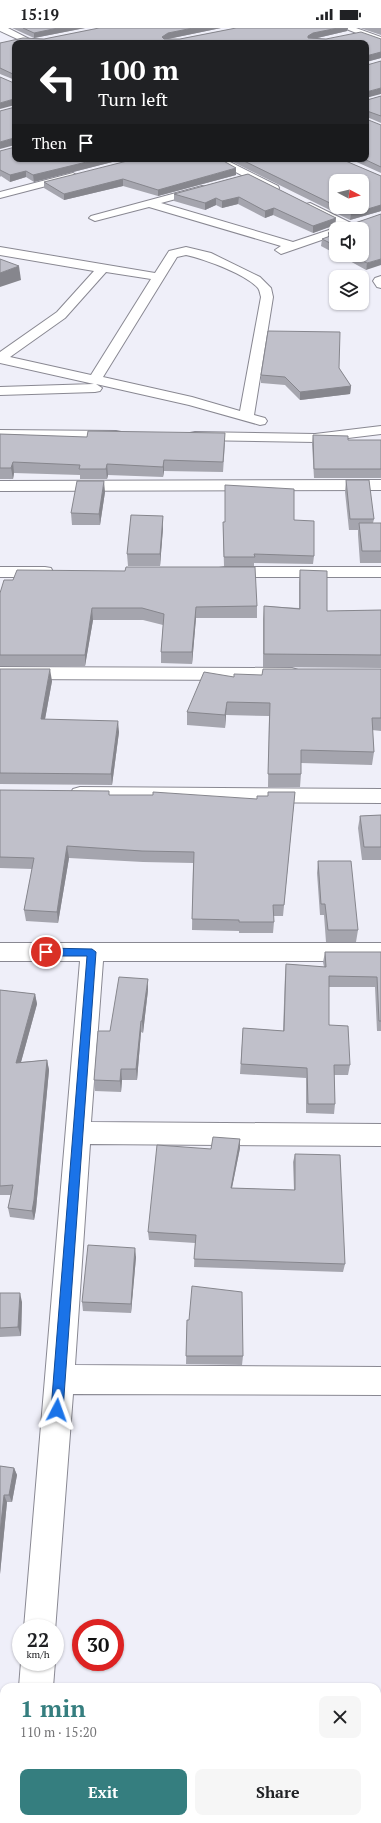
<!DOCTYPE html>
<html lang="en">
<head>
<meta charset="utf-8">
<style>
	body { margin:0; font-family:"PT Serif",serif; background:#f6f6f6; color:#202124; height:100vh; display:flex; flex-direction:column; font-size:15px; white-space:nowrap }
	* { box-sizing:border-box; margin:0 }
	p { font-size:13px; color:#757577 }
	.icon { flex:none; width:22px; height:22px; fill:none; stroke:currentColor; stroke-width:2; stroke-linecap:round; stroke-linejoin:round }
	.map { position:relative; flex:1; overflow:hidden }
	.sheet { position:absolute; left:0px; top:1655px; width:381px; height:140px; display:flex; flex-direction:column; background:#fff; border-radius:12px 12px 0 0; box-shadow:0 1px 3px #0004 }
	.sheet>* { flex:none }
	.guide { position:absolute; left:12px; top:12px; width:357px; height:122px; border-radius:8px; box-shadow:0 1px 3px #0004; background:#202124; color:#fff; overflow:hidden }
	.needle { width:26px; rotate:97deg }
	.fabs { position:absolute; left:329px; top:146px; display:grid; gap:8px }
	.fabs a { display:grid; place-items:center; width:40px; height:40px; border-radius:8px; background:#fff; box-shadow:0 1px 3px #0004; font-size:20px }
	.speed { position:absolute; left:12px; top:1591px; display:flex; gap:8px; font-size:20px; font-weight:700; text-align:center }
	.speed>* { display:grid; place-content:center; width:52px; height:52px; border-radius:50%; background:#fff; box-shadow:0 1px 3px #0004; line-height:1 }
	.speed small { font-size:10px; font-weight:400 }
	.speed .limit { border:6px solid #d22; background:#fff; color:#111 }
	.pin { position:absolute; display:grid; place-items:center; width:34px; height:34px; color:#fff; margin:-17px; border:2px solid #fff; border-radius:50%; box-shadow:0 1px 4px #0007 }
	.me { position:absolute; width:44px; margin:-22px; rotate:4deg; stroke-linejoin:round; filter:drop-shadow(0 0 3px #0008) }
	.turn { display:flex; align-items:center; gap:14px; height:84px; padding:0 20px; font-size:18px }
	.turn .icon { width:52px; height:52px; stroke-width:2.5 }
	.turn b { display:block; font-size:28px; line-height:34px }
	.then { display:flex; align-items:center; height:38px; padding:0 20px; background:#0003; gap:8px; font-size:15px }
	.round { display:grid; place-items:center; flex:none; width:42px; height:42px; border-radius:8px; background:#f6f6f6 }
	.headline { display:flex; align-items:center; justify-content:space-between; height:68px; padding:0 20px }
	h1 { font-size:24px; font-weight:700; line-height:30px; color:#357e7f }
	.action { display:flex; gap:8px; margin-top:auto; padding:8px 20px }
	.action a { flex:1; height:46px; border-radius:8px; background:#357e7f; color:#fff; font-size:16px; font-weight:700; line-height:46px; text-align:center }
	.action a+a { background:#f6f6f6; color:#202124 }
	.status { display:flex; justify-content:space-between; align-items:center; height:28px; padding:0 20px; background:#fff; direction:ltr }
	.status svg { height:11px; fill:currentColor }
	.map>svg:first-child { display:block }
</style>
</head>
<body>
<div class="status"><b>15:19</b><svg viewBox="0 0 49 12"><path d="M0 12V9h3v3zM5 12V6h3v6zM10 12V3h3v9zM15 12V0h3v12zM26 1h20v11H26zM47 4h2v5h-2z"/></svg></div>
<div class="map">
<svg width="381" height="1795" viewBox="0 0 381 1795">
	<rect width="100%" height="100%" fill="#efeff9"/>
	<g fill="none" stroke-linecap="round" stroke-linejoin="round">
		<defs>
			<g id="minor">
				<path d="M0 0H8L37 15H26L0 3Z"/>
				<path d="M344 0H356L381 9V15Z"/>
				<path d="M211 131H224L278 158 279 160 278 162H270Z"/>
				<path d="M73 145 78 148 77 150 0 170V164Z"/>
				<path d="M202 158 206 159 207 161 206 163 161 175 293 214 332 201H340H336V207L281 226 275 222 281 218 149 179 95 193 89 190 91 188Z"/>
				<path d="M310 175 353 196 355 198 353 200H345L306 180 304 178 306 176Z"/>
				<path d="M0 219 155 245 169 223 186 219 211 225 260 249 271 260 273 269 254 387 265 390 267 393 265 396 260 397 189 377 96 356 102 360 100 363 95 364 0 367V359L94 356 0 335V324L57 284 94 243 0 227ZM186 227C204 231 246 246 258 260 260 263 260 266 261 269L240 383 192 369 103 349 177 229ZM106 244 151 251 91 347 10 329 65 290Z"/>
				<path d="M381 248V260L377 259 373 253 375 250Z"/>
				<path d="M381 398V406L315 414 195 412 190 411 188 408 190 405 195 404 315 406Z"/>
				<path d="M0 402 116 403 121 404 123 407 121 410 116 411 0 410Z"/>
				<path d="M381 452V462L0 463V453Z"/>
				<path d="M0 539H45L51 540 53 544 51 548 45 549H0Z"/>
				<path d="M225 539H381V549H225L219 548 217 544 219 540Z"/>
				<path d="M0 639 292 640 298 642 301 646 298 650 292 652 0 651Z"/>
				<path d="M80 759 381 761V775L80 773 73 771 70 766 73 761Z"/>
				<path d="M0 915H381V933H103L91 1094 381 1096V1118L90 1116 75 1337 381 1339V1367L73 1366 55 1603V1600H24L80 933H0Z"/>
				<path d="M21 1634H55L53 1659H19Z"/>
				<rect x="0" y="1671" width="4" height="34"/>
				<rect x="8" y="1791" width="36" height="4"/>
			</g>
		</defs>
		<use href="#minor" stroke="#898892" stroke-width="2"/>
		<use href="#minor" fill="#fff" fill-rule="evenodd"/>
	</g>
	<g fill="#a5a5ae" fill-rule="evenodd">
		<path d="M12 0H85L34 10Z"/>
		<path d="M99 0H221L167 11H180L236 0H348L347 3 313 11H381V30L366 34V15H15V52L0 46V15L44 11Z"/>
		<path d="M360 0H381V7Z"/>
		<path d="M381 68V95L367 89H366V72H367Z"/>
		<path d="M381 97V145L350 131H366Z"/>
		<path d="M0 123 15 131H124L34 154 26 149 10 154 1 148 0 149Z"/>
		<path d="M227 131H341L381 148V183L350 192ZM336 153 362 179H336Z"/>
		<path d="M248 146 336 190 335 197 313 205 273 187 265 190 238 176 222 180 216 177 205 182 174 173V166Z"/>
		<path d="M236 147 158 168 123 158 64 172 44 160V154Z"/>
		<path d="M381 186 366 242 339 227H362L352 196Z"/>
		<path d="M336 202V226L321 218 322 211 328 209V205Z"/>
		<path d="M339 340 351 358 350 366 300 372 285 357 261 355V347Z"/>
		<path d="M0 406 225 415 223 444 164 443 163 449 108 447 107 451H80V447L14 445 13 451H0Z"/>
		<path d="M313 407 348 412H381V450H314L312 416Z"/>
		<path d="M346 452 374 491 373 495H381V535H360L358 507V502H349L345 464Z"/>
		<path d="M225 457 294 492 314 528 313 536 254 535V538H224L223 502V494H225Z"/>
		<path d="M105 464 100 497H72L71 485Z"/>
		<path d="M163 500 160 538H128L127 526Z"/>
		<path d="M300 542 327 583 381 582V640L263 639V591L264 578 299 580V555Z"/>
		<path d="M0 565 257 578V590H196L192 636 161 635V624L163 597 143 592H93L85 638H0Z"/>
		<path d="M0 641 52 653 45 691 119 704 112 757 0 756Z"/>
		<path d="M381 641V703L372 702 374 724 372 737 301 735V746L300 759H268L269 688 226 687 225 700 187 697V684L234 649Z"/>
		<path d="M0 762 109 767 257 771 268 768 295 764 283 888H273L274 894 273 905H239V903L192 902 193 835 143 834 69 830 58 895 26 893 24 882 32 841 0 840Z"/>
		<path d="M381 787V832H362L358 800 360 788Z"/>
		<path d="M318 833 358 902 356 914H326L324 887H320L317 845Z"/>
		<path d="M325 924H381V1003H377L375 959H329V997L350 1037 348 1047H334L335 1076 334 1086 306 1085V1050L240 1046 243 1000 283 1003 285 947 286 936 324 939 323 934Z"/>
		<path d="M0 962 35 966 37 976 21 1034 47 1032 49 1042 36 1181 34 1192 10 1189 8 1180 11 1167H0Z"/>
		<path d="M148 962 143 1005 141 1004 137 1052H122L121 1064 95 1063 94 1052 110 1003Z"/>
		<path d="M240 1111V1120L232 1160 294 1162 293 1134 295 1126 345 1236 343 1244 194 1239 195 1215 149 1212 148 1204 211 1121Z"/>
		<path d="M136 1229 131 1285 83 1283 82 1274Z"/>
		<path d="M0 1265 22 1274 21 1308 0 1309Z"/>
		<path d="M187 1292 243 1328 242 1337 186 1336Z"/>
		<path d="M0 1438 14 1440 17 1447 12 1474H7L0 1546Z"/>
	</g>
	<g fill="#86868d">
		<path d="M58 0H85L34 10V5Z"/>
		<path d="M193 0H221L168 11 163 15 162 9 168 5Z"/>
		<path d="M338 0H348L347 3 313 11 308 14V8L313 5Z"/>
		<path d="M381 24V30L366 34V28Z"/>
		<path d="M381 60V66L366 70V64Z"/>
		<path d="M14 71 15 77 0 81V75Z"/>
		<path d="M14 110 15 117 0 121V114Z"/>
		<path d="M99 131H124L34 154 33 147Z"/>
		<path d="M236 140V147L158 168V162Z"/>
		<path d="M26 143V149L10 154V147Z"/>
		<path d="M123 151V158L64 172V166Z"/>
		<path d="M239 169 238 176 222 180V173Z"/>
		<path d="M216 170V177L205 182V175Z"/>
		<path d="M381 177V183L350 192 351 186Z"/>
		<path d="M274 180 273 187 265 190V183Z"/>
		<path d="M336 190 335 197 313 205V198Z"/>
		<path d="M381 231V237L366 242 367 235Z"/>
		<path d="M19 238 21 252 0 259V245Z"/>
		<path d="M351 358 350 366 300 372V364Z"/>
		<path d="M164 432V443L163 449V439Z"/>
		<path d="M13 434 14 445 13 451 11 440Z"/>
		<path d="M107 436 108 447 107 451 106 441Z"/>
		<path d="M104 453 105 464 100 497 99 486Z"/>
		<path d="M163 488V500L160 538V526Z"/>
		<path d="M196 579V590L192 636V624Z"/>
		<path d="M92 580 93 592 85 638V627Z"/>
		<path d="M50 641 52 653 43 702 41 691Z"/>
		<path d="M227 674 225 700V687Z"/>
		<path d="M118 693 119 704 112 757 111 746Z"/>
		<path d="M67 818 69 830 58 895 57 884Z"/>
		<path d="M148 951V962L143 1005 142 993Z"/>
		<path d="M35 966 37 976 18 1045 16 1035Z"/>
		<path d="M141 993V1004L137 1052 136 1041Z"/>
		<path d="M47 1032 49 1042 36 1181 34 1192 32 1183Z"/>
		<path d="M121 1041 122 1052 121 1064 120 1053Z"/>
		<path d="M240 1111V1120L230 1169 231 1160Z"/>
		<path d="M135 1220 136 1229 131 1285V1276Z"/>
		<path d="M20 1265 22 1274 21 1308 18 1299Z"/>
		<path d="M14 1440 17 1447 12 1474 9 1467Z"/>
		<path d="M4 1467 7 1474 0 1546V1505Z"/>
	</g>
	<g fill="#c0c0ca" stroke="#86868d">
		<path d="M23 0H58L34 5Z"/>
		<path d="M99 0H193L168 5 162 9 164 11H180L236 0H338L313 5 308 8V10L326 11 361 4 381 11V24L366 28V15H15V47L0 40V15L23 10 44 11Z"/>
		<path d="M381 33V60L366 64V36L367 37Z"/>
		<path d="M0 49 14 55H15V71H14L0 75Z"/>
		<path d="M381 68V88L367 83H366V72H367Z"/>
		<path d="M15 79V111L14 110 0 114V83Z"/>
		<path d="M366 91 381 97V139L364 131H366Z"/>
		<path d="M15 119V131H99L33 147 26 143 10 147 0 142V123Z"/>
		<path d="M135 131H220L236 140 158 162 123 151 64 166 44 154Z"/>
		<path d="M240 131H341L381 148V177L351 186 337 179H362V153H336V178Z"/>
		<path d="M248 146 336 190 313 198 274 180 265 183 239 169 222 173 216 170 205 175 174 166Z"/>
		<path d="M381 186V231L367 235 352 227H362V201H338V196H352Z"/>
		<path d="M336 202V218L322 211 333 207 328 205Z"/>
		<path d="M0 231 19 238 0 245Z"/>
		<path d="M268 303 340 304 339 340 351 358 300 364 285 349 261 347Z"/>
		<path d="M88 403 225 405 223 434 164 432 163 439 107 436 106 441H79L80 437 13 434 11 440H0V406L87 409Z"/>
		<path d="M313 407 348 408V412H381V441H314Z"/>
		<path d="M346 452H369L374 491H350Z"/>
		<path d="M77 453H104L99 486 71 485Z"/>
		<path d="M225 457 294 461V492L314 493V528L254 526 255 529H224L223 494H225Z"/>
		<path d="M131 487 163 488 160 526H127Z"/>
		<path d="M359 495H381V523H362Z"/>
		<path d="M126 539H255L257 578 196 579 192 624H161L164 586 142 580H92L85 627H0V565L4 552H13L17 542 125 543Z"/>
		<path d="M300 542 327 543V583L381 582V627L264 626V578L300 581Z"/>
		<path d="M0 641H50L41 691 118 693 111 746 0 745Z"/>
		<path d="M263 641H381V690H372L374 724 301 722V746H268L270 675 227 674 225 687 187 684 204 644 234 649V646L262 647Z"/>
		<path d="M0 762 109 763V767H153V764L257 771V768H268V764H295L284 877H273L274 894H239V892L192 891 194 824 142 823 67 818 57 884 24 882 34 830 0 829Z"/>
		<path d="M381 787V819H364L360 788Z"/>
		<path d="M318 833H351L358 902H328L325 876H321Z"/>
		<path d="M325 924H381V993H379L377 949 329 948V997L348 998 350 1037H334L335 1076H308L307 1040 241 1036 243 1000 284 1003 286 936 326 939Z"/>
		<path d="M119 949 148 951 142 993H141L136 1041H121L120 1053 94 1052 98 1003H110Z"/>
		<path d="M0 962 35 966 16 1035 47 1032 34 1172 32 1183 8 1180 13 1157 0 1158Z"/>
		<path d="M213 1109 240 1111 231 1160 295 1162V1126L340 1127 345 1236 194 1231 196 1207 148 1204 157 1117 211 1121Z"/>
		<path d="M88 1217 135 1220 131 1276 82 1274Z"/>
		<path d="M192 1258 242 1264 243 1328H186L187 1292H189Z"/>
		<path d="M0 1265H20L18 1299 0 1300Z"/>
		<path d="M0 1438 14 1440 9 1467H4L0 1505Z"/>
	</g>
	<path fill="#1a73e8" stroke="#114b97" d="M46 920 92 921 96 924 63 1382 61 1386 57 1388 53 1386 51 1382 87 928H46L41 924Z"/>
</svg>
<div class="fabs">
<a><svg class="needle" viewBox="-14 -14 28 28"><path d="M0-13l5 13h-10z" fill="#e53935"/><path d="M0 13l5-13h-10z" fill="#757577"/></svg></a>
<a><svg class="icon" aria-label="sound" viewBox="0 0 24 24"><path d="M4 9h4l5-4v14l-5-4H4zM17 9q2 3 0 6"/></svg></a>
<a><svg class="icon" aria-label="layers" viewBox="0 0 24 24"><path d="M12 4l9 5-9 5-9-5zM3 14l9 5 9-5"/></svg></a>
</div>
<div class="speed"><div>22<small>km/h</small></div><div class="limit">30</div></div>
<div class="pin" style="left:46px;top:924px;background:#d93025"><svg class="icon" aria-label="arrive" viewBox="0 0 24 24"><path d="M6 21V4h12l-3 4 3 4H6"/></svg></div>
<svg class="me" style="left:57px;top:1382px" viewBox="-20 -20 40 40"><path d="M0-17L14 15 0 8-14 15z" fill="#1a73e8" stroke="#fff" stroke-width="4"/></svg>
<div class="guide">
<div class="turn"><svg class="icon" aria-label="left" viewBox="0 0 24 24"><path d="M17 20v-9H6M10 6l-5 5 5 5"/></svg><div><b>100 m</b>Turn left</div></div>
<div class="then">Then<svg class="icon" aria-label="arrive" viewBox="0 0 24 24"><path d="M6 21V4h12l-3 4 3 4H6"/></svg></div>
</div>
<section class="sheet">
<div class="headline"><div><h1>1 min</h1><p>110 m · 15:20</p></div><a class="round"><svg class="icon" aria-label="close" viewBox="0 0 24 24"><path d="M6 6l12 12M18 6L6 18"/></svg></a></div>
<div class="action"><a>Exit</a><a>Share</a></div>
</section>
</div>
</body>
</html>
